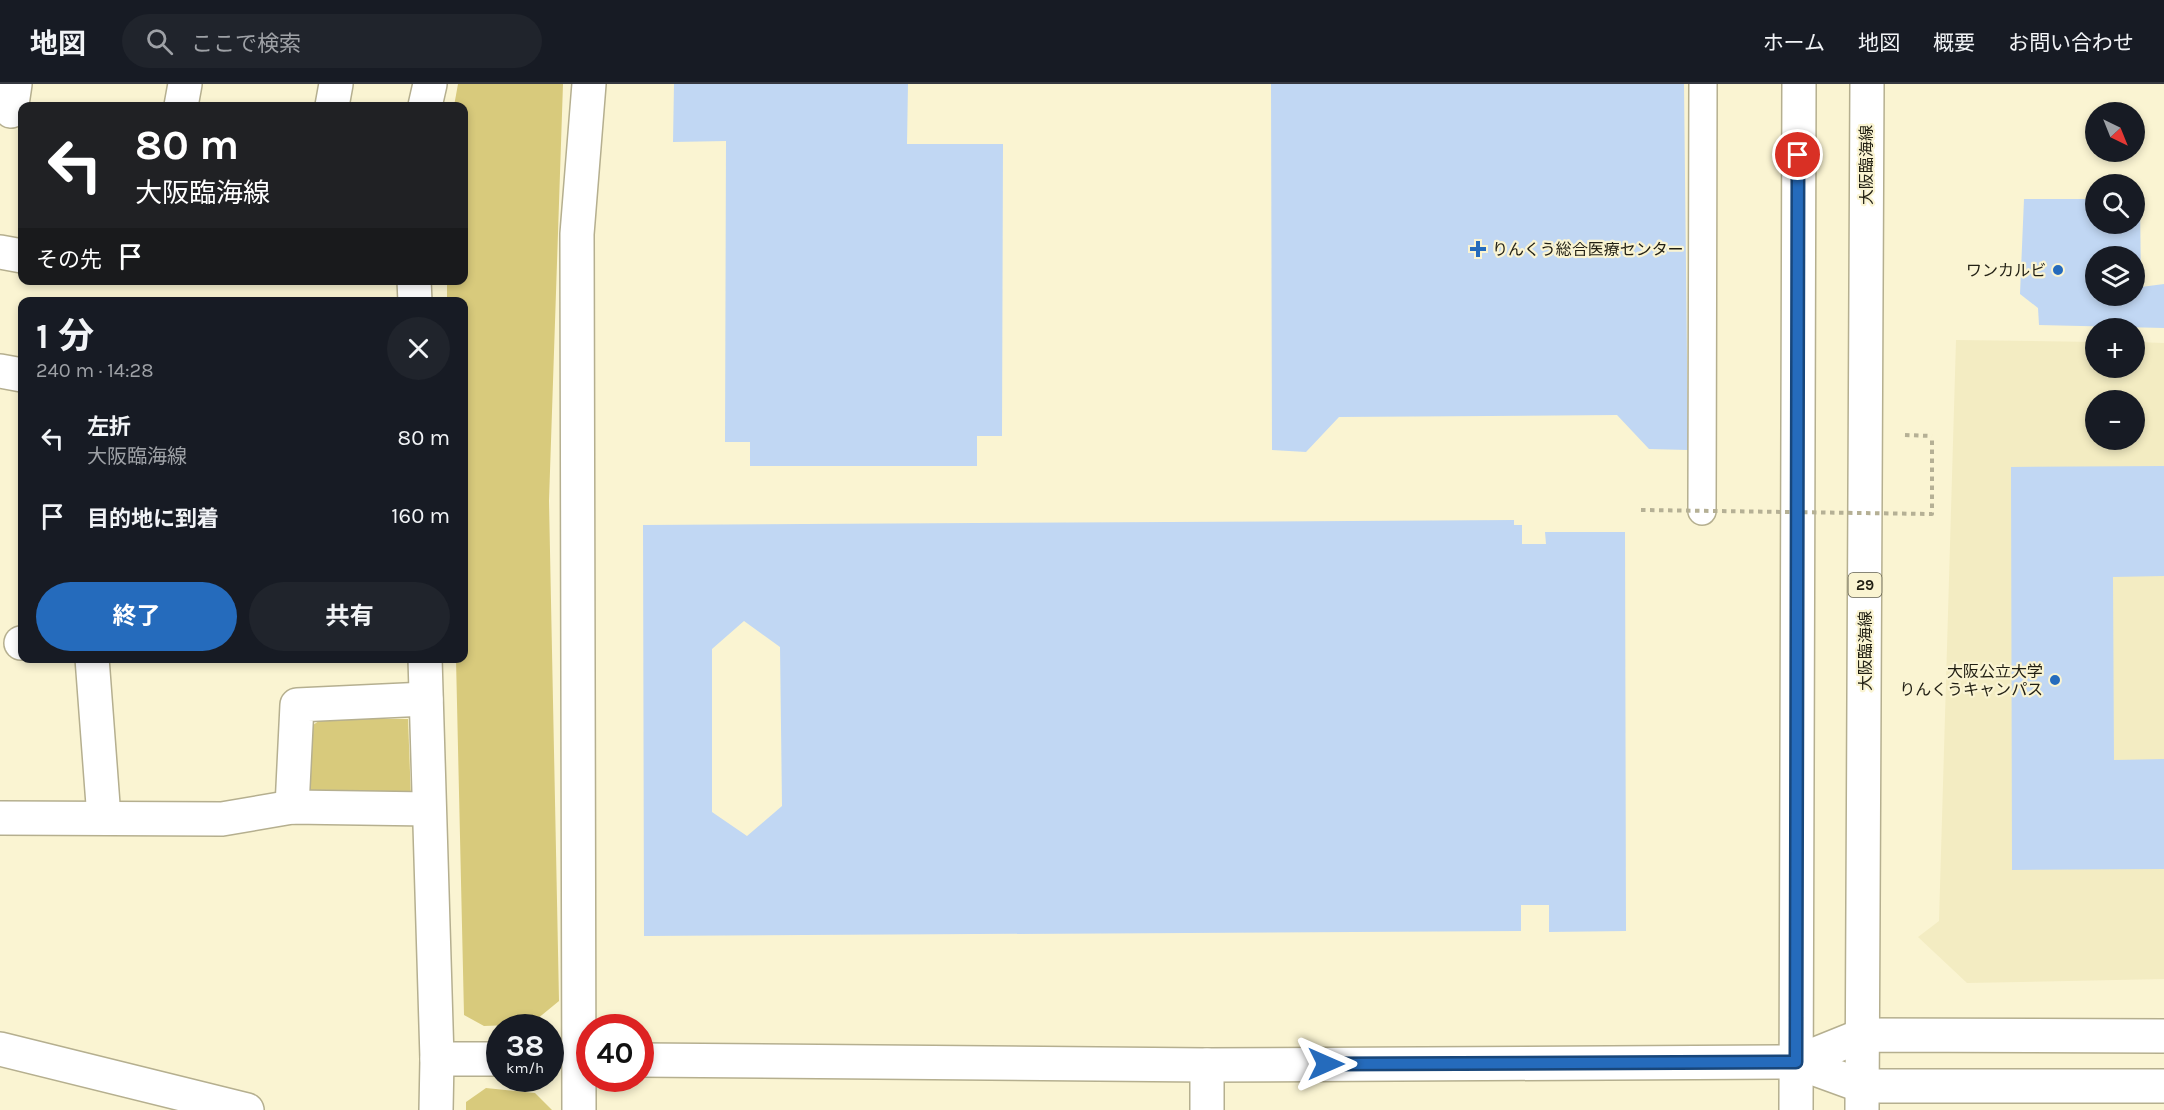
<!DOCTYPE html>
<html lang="ja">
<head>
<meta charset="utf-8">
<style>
	body { margin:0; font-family:Karla,"Noto Sans JP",sans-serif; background:#20242c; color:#f1f3f6; height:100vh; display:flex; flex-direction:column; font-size:22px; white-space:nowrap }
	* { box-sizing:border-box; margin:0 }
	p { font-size:20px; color:#9ea1a6 }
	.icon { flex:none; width:33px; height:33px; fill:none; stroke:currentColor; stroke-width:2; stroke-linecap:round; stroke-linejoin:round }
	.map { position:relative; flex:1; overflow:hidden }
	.details { position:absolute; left:18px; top:213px; width:450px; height:366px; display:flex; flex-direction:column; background:#171b24; border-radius:12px; box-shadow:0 3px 9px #0003 }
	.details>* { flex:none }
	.top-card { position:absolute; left:18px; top:18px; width:450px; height:183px; border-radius:12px; box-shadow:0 3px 9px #0003; background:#202124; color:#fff; overflow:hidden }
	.needle { width:39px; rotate:137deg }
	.controls { position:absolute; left:2085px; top:18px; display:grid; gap:12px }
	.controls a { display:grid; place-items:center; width:60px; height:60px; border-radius:50%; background:#171b24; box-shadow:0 3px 9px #0003; font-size:30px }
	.speed { position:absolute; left:486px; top:930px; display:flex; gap:12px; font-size:30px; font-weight:700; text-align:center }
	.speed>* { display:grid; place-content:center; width:78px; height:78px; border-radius:50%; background:#171b24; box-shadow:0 3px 9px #0003; line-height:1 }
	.speed small { font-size:15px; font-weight:400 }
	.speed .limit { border:9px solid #d22; background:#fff; color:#111 }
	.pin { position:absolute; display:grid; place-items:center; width:51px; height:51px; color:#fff; margin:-26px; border:3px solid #fff; border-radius:50%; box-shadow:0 2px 6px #0007 }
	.me { position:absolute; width:66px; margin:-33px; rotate:90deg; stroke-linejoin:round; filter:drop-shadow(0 0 4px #0008) }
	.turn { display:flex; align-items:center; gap:21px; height:126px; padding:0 18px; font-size:27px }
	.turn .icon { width:78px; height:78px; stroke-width:2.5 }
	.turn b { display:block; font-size:42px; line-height:51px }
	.then { display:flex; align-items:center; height:57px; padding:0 18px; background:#0003; gap:12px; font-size:22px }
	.round { display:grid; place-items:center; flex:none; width:63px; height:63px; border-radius:32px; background:#20242c }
	.head { display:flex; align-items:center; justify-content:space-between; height:102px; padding:0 18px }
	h1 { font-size:36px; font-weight:700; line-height:45px }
	.button { display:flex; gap:12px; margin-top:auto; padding:12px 18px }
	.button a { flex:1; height:69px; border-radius:36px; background:#256bbc; color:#fff; font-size:24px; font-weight:700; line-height:69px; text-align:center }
	.button a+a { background:#20242c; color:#f1f3f6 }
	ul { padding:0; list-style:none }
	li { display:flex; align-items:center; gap:18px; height:78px; padding:0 18px }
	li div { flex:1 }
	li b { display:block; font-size:22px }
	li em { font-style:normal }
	header { display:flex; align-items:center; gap:36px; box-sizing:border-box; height:84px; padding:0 30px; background:#171b24; border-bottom:2px solid #363941 }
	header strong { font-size:28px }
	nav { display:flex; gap:33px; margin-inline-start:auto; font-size:21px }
	.search { width:420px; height:54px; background:#20242c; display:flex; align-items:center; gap:15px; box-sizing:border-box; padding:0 21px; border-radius:33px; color:#9ea1a6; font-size:22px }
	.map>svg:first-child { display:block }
</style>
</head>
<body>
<header>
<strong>地図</strong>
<div class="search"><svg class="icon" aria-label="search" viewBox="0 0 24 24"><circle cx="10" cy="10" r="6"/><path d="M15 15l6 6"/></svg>ここで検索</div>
<nav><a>ホーム</a><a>地図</a><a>概要</a><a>お問い合わせ</a></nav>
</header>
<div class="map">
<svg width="2164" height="1026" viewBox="0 0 2164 1026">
	<rect width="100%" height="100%" fill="#faf4d2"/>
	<path fill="#f3ecc2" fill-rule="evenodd" d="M1956 256 2095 258 2096 284H2134L2135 258 2164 259V895L1967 899 1918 853 1939 837ZM2096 316H2134V356H2096Z"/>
	<g fill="#d8ca7c">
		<path d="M458 0H563L549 417 559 917 531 940 484 942 464 931 456 575 464 574V218L447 217V197L464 196V22H454Z"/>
		<path d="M322 635H408L411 715 321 716 310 706V643Z"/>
		<path d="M486 1004 535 1009 552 1026H466V1018Z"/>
	</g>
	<g fill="#c1d7f3" fill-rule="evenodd">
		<path d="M674 0H908L907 60H1003L1002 352H977V382H750V358H725L726 57 673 58Z"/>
		<path d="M1271 0H1684L1688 366 1649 365 1617 331 1339 333 1306 368 1272 366Z"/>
		<path d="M2134 114H2140L2141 203 2164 200V244L2039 241 2038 224 2020 210 2024 115H2096V140H2134ZM2096 172H2134V212H2096Z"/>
		<path d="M2164 382V492L2113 493 2114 676 2164 675V785L2012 786 2011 383Z"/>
		<path d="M1514 436V441H1522V460H1546L1545 448H1625L1626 847 1549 848V821H1521V847L644 852 643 441ZM744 537 780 563 782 722 747 752 712 728V565Z"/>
	</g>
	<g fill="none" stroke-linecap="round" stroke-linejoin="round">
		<defs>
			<path id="pedestrian" d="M1702 427 1703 0"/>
			<g id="minor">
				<path d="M181 22 185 0"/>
				<path d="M332 22 336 0"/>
				<path d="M425 22 430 0"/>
				<path d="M11 27 15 0"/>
				<path d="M0 168 22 172"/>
				<path d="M414 196 415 218"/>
				<path d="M0 287 22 291"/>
				<path d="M21 559H22"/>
				<path d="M92 574 104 734"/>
				<path d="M425 574 437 975 436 1026"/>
				<path d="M292 723 297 621 426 615"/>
				<path d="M0 734 222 735 292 723 429 725"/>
				<path d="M0 965 247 1026"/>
				<path d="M1207 1026V981"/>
			</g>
			<g id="tertiary">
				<path d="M437 975H500"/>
				<path d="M640 976 1207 981 1796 978 1862 1002H2164"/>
				<path d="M1796 978 1863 951 2164 952"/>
				<path d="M579 1026 577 150 589 0"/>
			</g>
			<g id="primary">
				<path d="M1796 1026 1799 0"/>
				<path d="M1862 1026 1867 0"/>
			</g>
		</defs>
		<use href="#pedestrian" stroke="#b5af8f" stroke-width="30"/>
		<use href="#minor" stroke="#b5af8f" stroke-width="36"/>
		<use href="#tertiary" stroke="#b5af8f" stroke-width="36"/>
		<use href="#primary" stroke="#b5af8f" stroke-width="36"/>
		<path stroke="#b5b095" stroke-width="4" stroke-dasharray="4.5 4.5" stroke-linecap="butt" d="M1905 351 1932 352"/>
		<use href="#pedestrian" stroke="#fff" stroke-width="27"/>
		<use href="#minor" stroke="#fff" stroke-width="33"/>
		<use href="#tertiary" stroke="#fff" stroke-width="33"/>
		<use href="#primary" stroke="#fff" stroke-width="33"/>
		<path stroke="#b5b095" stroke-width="4" stroke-dasharray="4.5 4.5" stroke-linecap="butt" d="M1641 426 1932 430V352"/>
	</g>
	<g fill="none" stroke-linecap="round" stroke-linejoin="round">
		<defs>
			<path id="route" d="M1326 980 1796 978 1798 71"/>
		</defs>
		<use href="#route" stroke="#18467a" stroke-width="15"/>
		<use href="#route" stroke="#256bbc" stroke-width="10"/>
	</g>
	<g fill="#256bbc" stroke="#faf4d2" stroke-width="2">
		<path d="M1475 156h6v6h6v6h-6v6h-6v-6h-6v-6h6z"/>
		<circle cx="2058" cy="186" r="6"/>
		<circle cx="2055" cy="596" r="6"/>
	</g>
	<g text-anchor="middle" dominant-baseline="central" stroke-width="4.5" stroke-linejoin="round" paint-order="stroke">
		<rect fill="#faf4d2" stroke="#625f4c" stroke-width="1.5" x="1848.5" y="489" width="33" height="24" rx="4.5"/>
		<g font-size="15" font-weight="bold" fill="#211f13">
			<text x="1865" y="501">29</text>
		</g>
		<g font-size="16" fill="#211f13" stroke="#faf4d2">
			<text transform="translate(1866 81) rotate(-90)">大阪臨海線</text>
			<text transform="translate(1865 567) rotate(-90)">大阪臨海線</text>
		</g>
		<g font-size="16" fill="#211f13" stroke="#faf4d2" text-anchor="end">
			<text x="1492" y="165" text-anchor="start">りんくう総合医療センター</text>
			<text x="2046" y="186">ワンカルビ</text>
			<text x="2043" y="587">大阪公立大学<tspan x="2043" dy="18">りんくうキャンパス</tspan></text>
		</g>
	</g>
</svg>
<div class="controls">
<a><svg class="needle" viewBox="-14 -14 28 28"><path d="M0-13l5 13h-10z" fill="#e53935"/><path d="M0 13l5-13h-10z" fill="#9ea1a6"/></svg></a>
<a><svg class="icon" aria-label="search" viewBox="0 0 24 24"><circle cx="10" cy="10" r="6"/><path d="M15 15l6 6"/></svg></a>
<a><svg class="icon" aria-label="layers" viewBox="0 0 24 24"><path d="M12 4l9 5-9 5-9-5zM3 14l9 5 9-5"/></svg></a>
<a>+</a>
<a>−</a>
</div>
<div class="speed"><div>38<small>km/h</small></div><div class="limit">40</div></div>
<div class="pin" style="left:1798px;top:71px;background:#d93025"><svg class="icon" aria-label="arrive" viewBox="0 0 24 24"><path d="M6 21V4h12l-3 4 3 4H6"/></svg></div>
<svg class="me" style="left:1326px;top:980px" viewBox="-20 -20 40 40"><path d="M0-17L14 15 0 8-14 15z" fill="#256bbc" stroke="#fff" stroke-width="4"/></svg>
<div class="top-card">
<div class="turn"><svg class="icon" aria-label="left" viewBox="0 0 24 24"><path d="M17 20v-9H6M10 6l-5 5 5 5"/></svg><div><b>80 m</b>大阪臨海線</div></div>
<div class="then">その先<svg class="icon" aria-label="arrive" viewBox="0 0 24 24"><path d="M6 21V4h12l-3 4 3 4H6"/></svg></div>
</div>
<section class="details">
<div class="head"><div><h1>1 分</h1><p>240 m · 14:28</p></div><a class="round"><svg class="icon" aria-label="close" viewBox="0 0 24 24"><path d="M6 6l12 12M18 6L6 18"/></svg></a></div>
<ul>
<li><svg class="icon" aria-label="left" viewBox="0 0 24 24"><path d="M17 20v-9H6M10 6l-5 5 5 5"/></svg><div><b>左折</b><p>大阪臨海線</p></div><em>80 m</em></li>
<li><svg class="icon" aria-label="arrive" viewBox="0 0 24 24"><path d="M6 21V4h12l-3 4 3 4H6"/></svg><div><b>目的地に到着</b></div><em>160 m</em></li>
</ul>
<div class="button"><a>終了</a><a>共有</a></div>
</section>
</div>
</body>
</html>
